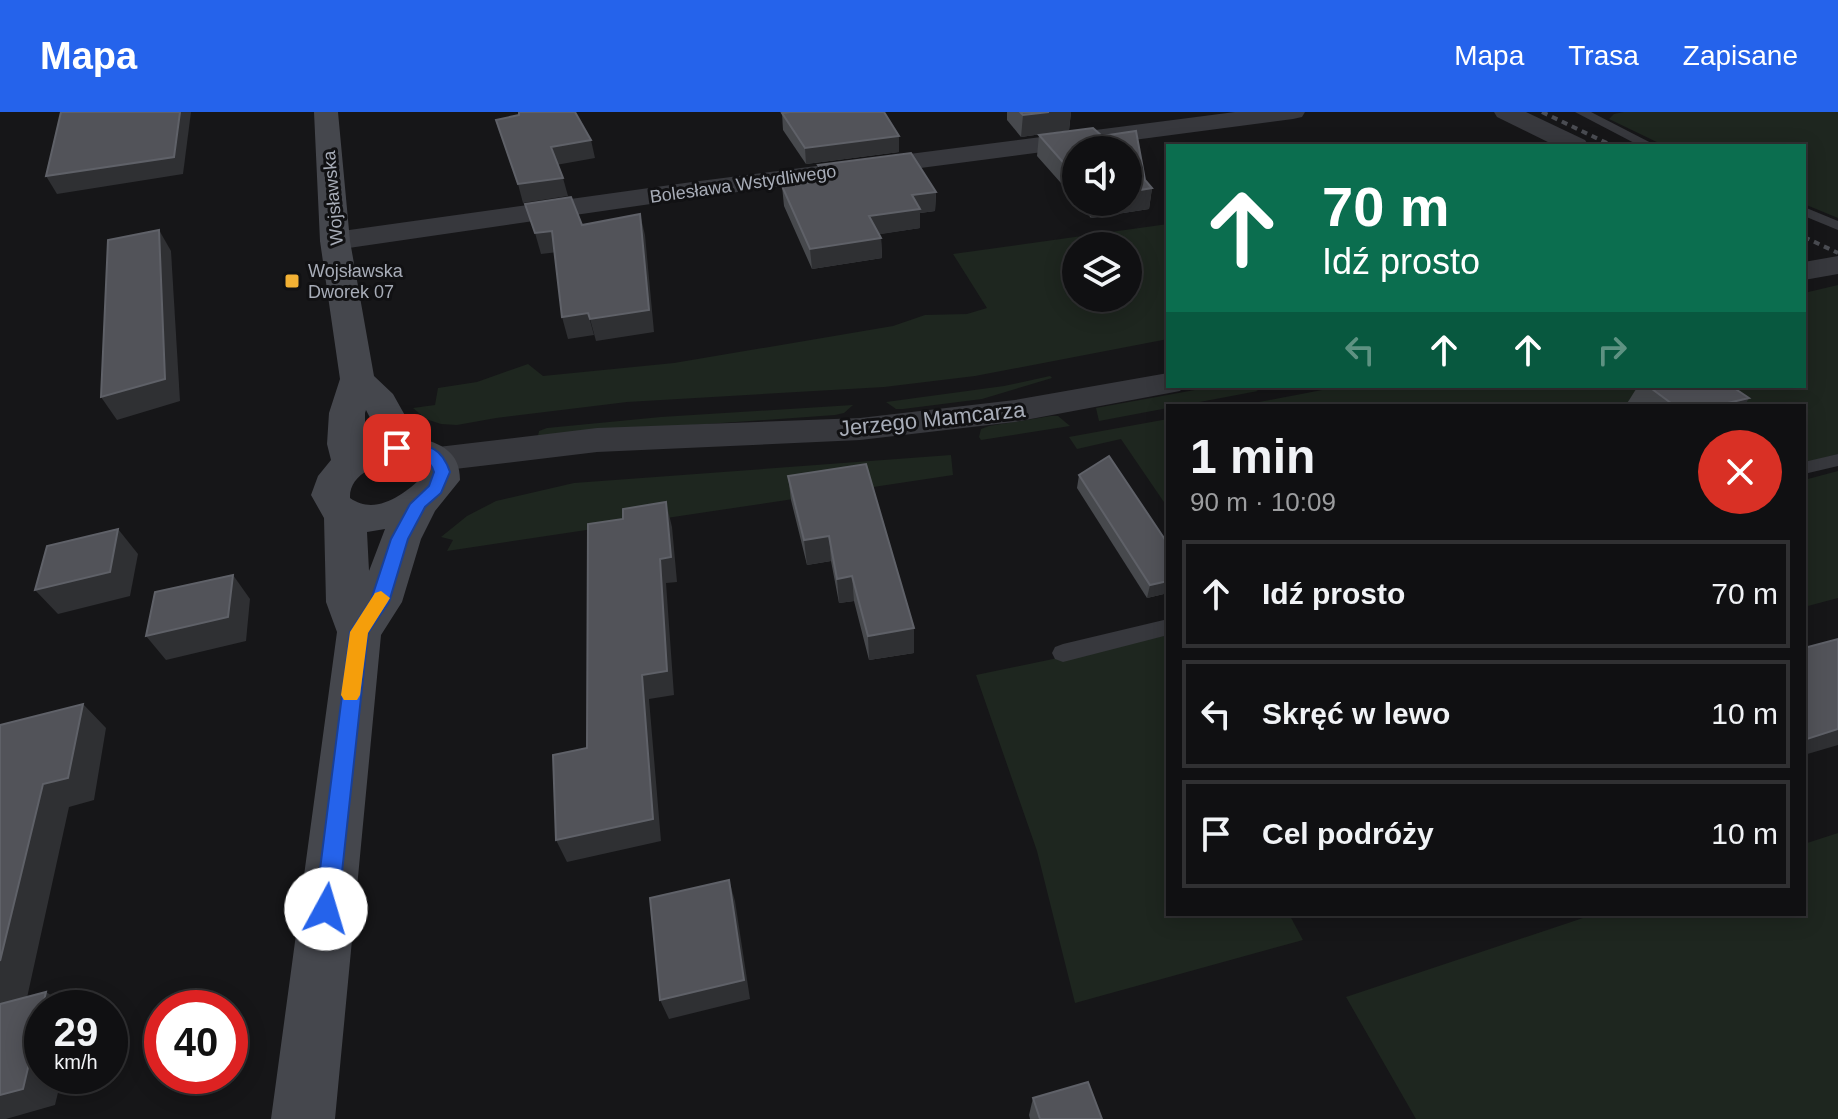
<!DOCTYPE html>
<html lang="pl">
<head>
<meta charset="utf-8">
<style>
	body { margin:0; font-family:Helvetica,sans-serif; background:#1e1e20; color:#f1f3f6; height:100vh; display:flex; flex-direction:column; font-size:30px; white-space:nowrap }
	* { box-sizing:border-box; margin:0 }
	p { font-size:26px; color:#9c9d9f }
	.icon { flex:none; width:44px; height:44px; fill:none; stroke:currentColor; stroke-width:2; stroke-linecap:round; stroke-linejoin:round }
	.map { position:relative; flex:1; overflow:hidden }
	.sheet { position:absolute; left:1166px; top:292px; width:640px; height:512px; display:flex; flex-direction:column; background:#101012; border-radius:0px; box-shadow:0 4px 20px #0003,0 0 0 2px #303032 }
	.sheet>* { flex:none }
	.guide { position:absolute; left:1166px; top:32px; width:640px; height:244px; border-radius:0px; box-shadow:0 4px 20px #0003,0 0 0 2px #303032; background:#0b6e4f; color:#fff; overflow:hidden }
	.tools { position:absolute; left:1062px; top:24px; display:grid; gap:16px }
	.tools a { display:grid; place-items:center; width:80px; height:80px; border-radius:50%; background:#101012; box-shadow:0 4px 20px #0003,0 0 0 2px #303032; font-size:40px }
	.speed { position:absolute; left:24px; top:878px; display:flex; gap:16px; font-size:40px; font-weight:700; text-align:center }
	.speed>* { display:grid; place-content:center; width:104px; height:104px; border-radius:50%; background:#101012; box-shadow:0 4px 20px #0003,0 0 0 2px #303032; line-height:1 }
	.speed small { font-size:20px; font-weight:400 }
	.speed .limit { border:12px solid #d22; background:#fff; color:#111 }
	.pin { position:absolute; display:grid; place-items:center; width:68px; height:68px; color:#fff; margin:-34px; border-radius:16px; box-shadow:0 4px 12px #0006 }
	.me { position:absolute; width:88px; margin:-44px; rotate:6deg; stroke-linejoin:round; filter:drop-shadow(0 0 6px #0008) }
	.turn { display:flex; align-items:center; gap:28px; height:168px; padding:0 24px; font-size:36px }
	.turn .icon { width:104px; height:104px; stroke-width:2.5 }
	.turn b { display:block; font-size:56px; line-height:68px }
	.lanes { display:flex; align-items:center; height:76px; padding:0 24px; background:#0003; justify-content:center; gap:40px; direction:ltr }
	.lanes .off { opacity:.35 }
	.round { display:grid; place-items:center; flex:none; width:84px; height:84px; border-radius:42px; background:#1e1e20 }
	.summary { display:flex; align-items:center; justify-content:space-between; height:136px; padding:0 24px }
	h1 { font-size:48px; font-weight:700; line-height:60px }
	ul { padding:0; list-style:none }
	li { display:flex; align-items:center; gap:24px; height:108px; margin:0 16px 12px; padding:0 8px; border:4px solid #303032; border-radius:0px }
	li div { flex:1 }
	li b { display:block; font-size:30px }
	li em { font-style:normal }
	header { display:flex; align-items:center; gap:48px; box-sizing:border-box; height:112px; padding:0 40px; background:#2563eb; color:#fff }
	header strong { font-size:38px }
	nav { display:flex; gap:44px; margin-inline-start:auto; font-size:28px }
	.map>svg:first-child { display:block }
</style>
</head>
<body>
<header>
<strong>Mapa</strong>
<nav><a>Mapa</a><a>Trasa</a><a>Zapisane</a></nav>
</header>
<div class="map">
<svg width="1838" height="1007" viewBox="0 0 1838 1007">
	<rect width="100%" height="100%" fill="#161618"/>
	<g fill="#1e261f" fill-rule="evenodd">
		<path d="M1624 0H1838V106L1804 92V34H1665L1609 7 1614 2Z"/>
		<path d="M1168 112V227L975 264 884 275 627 290 496 306 457 313 441 312 426 307 413 296 435 293 438 276 477 270 528 252 543 264 674 251 893 214 925 203 967 202 987 196 953 142ZM1076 134H1128V186H1076Z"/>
		<path d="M1838 173V342L1804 351V294H1238L1343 274H1804V181Z"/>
		<path d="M1050 264 1052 266 982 287 903 297H896L886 290 1004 274Z"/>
		<path d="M1217 274H1249L1258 279 1099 309 1096 296Z"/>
		<path d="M853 293 844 301 835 303 538 324 539 319 547 316 661 305Z"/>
		<path d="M1051 304H1058L1070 314 981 328 979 325 981 317 989 314Z"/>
		<path d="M1168 307V396L1121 327 1077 337 1069 325Z"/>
		<path d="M951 343 953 363 447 439 453 428 441 425 467 404 496 389 574 371Z"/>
		<path d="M1838 359V486L1804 495V368Z"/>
		<path d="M1168 523V802H1289L1303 828 1075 891 1037 739 976 563Z"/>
		<path d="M1838 721V1007H1416L1346 885 1595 802H1804V732Z"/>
	</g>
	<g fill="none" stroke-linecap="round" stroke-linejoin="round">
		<g fill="#37383d" fill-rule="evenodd">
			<path d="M1575 0H1591L1657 34H1640Z"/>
			<path d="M1804 95 1838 109V118L1804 104Z"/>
			<path d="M1838 342V354L1804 362V350Z"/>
			<path d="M1168 507V523L1063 550 1055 547 1052 541 1055 535 1063 532Z"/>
		</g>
		<g fill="#37383d" fill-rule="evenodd">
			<path d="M1235 0H1305L1302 5 1293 7 692 86 335 138 325 135 320 129 325 123 335 120 692 70Z"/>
			<path d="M1494 0H1526L1585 28 1589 34H1556L1497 5Z"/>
			<path d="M1838 144V162L1804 168V150Z"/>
			<path d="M1168 261V274H1184L1180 279 1015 310 860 328 597 340 438 359 425 356 419 347 425 338 438 335 597 316 860 306 1015 288Z"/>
		</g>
		<path fill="#45474d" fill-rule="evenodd" d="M314 0H338L350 129 374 264 393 282 417 325C442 332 460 340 460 368L435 399 421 427 402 490 381 523 335 1007H271L337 520 326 490 324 406 311 383 318 364 331 348 327 332 329 301 340 267 320 129ZM366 298 381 327 365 331V301ZM400 348H411L422 355V365C404 383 375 404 350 386 349 361 380 351 400 348ZM385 417 369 459 367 420Z"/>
		<g stroke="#4a4c52" stroke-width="4" stroke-dasharray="6 5" stroke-linecap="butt">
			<path d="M1542 0 1613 34"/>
			<path d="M1804 125 1838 141"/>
		</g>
	</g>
	<g fill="#47494d">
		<path d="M1007 0H1071L1069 18 1021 25 1007 8Z"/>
		<path d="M782 1 899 40 806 52 783 18Z"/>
		<path d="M1093 16 1102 24 1136 19 1145 68 1152 76 1149 97 1091 106 1077 90H1128V38H1076V88L1037 44 1039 23Z"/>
		<path d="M818 53 936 80 935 99 920 101V116L879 122 881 126 882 146 812 157 784 94 782 74 820 69Z"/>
		<path d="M1638 274H1731L1749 286 1743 294H1628L1626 293Z"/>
		<path d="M1079 363 1168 432V481L1147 486 1077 376Z"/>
		<path d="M788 364 914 516V541L869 548 854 489 839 491 831 449 807 453 791 388Z"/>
		<path d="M1033 986 1102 1007H1030L1029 1003Z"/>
	</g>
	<g fill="#2f3033">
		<path d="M180 0H191L183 62 57 82 46 64Z"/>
		<path d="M1049 0H1071L1069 18 1021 25 1023 3Z"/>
		<path d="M899 24V40L806 52 805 36Z"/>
		<path d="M591 28 595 46 556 53 551 35Z"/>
		<path d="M563 66 568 84 523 91 518 72Z"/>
		<path d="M1152 76 1149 97 1091 106 1093 90H1128V80Z"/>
		<path d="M936 80 935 99 920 101V116L869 124V104L912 83Z"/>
		<path d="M640 102 645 123 654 220 596 229 590 207Z"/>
		<path d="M159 118 171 139 180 289 117 308 101 285Z"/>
		<path d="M552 119 558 140 541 142 535 121Z"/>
		<path d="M881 126 882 146 812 157 810 137Z"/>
		<path d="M588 201 594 223 568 227 562 205Z"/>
		<path d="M1749 286 1743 294H1715Z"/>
		<path d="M666 390 672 415 677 470 666 471 674 583 649 587 661 729 567 750 556 728 642 563 660 447Z"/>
		<path d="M118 417 138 442 130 484 58 502 35 478Z"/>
		<path d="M829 424 831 449 807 453 804 428Z"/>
		<path d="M233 463 250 487 246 529 166 548 146 524Z"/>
		<path d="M852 464 854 489 839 491 837 467Z"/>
		<path d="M1168 469V481L1147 486 1150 473Z"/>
		<path d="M914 516V541L869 548 868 524Z"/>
		<path d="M83 592 106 616 94 688 69 695 21 913 0 901V849L43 672Z"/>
		<path d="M1838 617V633L1804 643V628Z"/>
		<path d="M729 768 735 789 750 887 669 907 660 888Z"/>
		<path d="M46 880 71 896H42V964H62L55 993 6 1007H0V983Z"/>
	</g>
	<g fill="#525359" stroke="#5f6168" stroke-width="2">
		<path d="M61 0H180L174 45 46 64Z"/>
		<path d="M519 0H575L591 28 551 35 563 66 518 72 496 8 519 3Z"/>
		<path d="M790 0H884L899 24 805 36 782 1Z"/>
		<path d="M1020 0H1049L1023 3Z"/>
		<path d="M1093 16 1102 24 1136 19 1145 68 1152 76 1128 80V38H1076V65L1039 23Z"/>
		<path d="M911 41 936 80 912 83 920 97 869 104 881 126 810 137 782 74 829 68 818 53Z"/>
		<path d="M571 85 582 113 640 102 649 198 590 207 588 201 562 205 552 119 535 121 525 92Z"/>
		<path d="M159 118 165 267 101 285 108 128Z"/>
		<path d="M1648 274H1731L1749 286 1715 294H1675Z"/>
		<path d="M1109 344 1168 432V469L1150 473 1079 363Z"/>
		<path d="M866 352 914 516 868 524 852 464 837 467 829 424 804 428 788 364Z"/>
		<path d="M666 390 671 445 660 447 667 559 642 563 653 707 556 728 553 643 587 636 588 412 623 407V397Z"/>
		<path d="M118 417 110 460 35 478 47 434Z"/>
		<path d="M233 463 228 505 146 524 155 480Z"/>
		<path d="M1838 527V617L1804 628V536Z"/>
		<path d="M83 592 68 666 43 672 0 849V613Z"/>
		<path d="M729 768 744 868 660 888 650 786Z"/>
		<path d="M46 880 23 977 0 983V892Z"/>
		<path d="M1088 970 1102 1007H1040L1033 986Z"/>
	</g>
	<path fill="#2563eb" stroke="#184099" stroke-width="2" d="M397 331C425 334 440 330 450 360L441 381 425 395 408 427 389 490 368 521 338 797 334 805 326 808 318 805 315 797 350 520 371 488 391 427 410 392 429 374 434 360C427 339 410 344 391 340L389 336Z"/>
	<path fill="#f59e0b" d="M381 479 390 486 368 521 360 583 357 588H344L341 583 350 520 375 481Z"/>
	<rect fill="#f2b134" stroke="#111113" stroke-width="3" x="284" y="161" width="16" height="16" rx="4"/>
	<g text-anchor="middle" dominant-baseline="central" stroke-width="6" stroke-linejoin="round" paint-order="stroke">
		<g font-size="18" fill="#a8adb8" stroke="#111113">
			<text transform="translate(743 72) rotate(-8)">Bolesława Wstydliwego</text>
			<text transform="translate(333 86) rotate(-95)">Wojsławska</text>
		</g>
		<g font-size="18" fill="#a8adb8" stroke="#111113" text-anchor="start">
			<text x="308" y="159">Wojsławska<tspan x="308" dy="21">Dworek 07</tspan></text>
		</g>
		<g font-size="22" fill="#a8adb8" stroke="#111113">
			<text transform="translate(932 307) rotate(-6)">Jerzego Mamcarza</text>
		</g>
	</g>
</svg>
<div class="tools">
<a><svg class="icon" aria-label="sound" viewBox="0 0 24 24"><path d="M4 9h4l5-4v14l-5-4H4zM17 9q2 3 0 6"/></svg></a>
<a><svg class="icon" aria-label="layers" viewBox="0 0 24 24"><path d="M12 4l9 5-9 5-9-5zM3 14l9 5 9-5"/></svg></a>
</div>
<div class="speed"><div>29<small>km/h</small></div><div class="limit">40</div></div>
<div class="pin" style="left:397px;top:336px;background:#d93025"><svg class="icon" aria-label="arrive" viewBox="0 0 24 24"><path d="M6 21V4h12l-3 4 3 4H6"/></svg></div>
<svg class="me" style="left:326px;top:797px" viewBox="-20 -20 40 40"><circle r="19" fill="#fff"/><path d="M0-13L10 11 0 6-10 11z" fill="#2563eb"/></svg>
<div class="guide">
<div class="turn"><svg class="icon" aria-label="ahead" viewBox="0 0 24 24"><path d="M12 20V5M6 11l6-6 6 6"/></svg><div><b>70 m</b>Idź prosto</div></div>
<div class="lanes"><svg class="icon off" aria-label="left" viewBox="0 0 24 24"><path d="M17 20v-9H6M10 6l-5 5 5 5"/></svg><svg class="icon" aria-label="ahead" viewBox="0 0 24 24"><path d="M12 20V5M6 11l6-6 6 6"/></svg><svg class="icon" aria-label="ahead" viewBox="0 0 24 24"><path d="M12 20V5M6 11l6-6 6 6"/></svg><svg class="icon off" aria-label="right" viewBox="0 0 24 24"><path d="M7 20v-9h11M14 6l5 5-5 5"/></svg></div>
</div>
<section class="sheet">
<div class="summary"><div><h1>1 min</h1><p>90 m · 10:09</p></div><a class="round" style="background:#d93025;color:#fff"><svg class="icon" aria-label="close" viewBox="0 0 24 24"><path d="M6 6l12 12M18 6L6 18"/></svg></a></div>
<ul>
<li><svg class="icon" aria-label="ahead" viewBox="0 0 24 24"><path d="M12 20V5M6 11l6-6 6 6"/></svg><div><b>Idź prosto</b></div><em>70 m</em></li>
<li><svg class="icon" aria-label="left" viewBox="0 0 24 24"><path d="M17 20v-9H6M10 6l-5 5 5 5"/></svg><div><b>Skręć w lewo</b></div><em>10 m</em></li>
<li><svg class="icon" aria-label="arrive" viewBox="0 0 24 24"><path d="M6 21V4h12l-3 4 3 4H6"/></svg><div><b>Cel podróży</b></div><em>10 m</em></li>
</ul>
</section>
</div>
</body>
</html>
